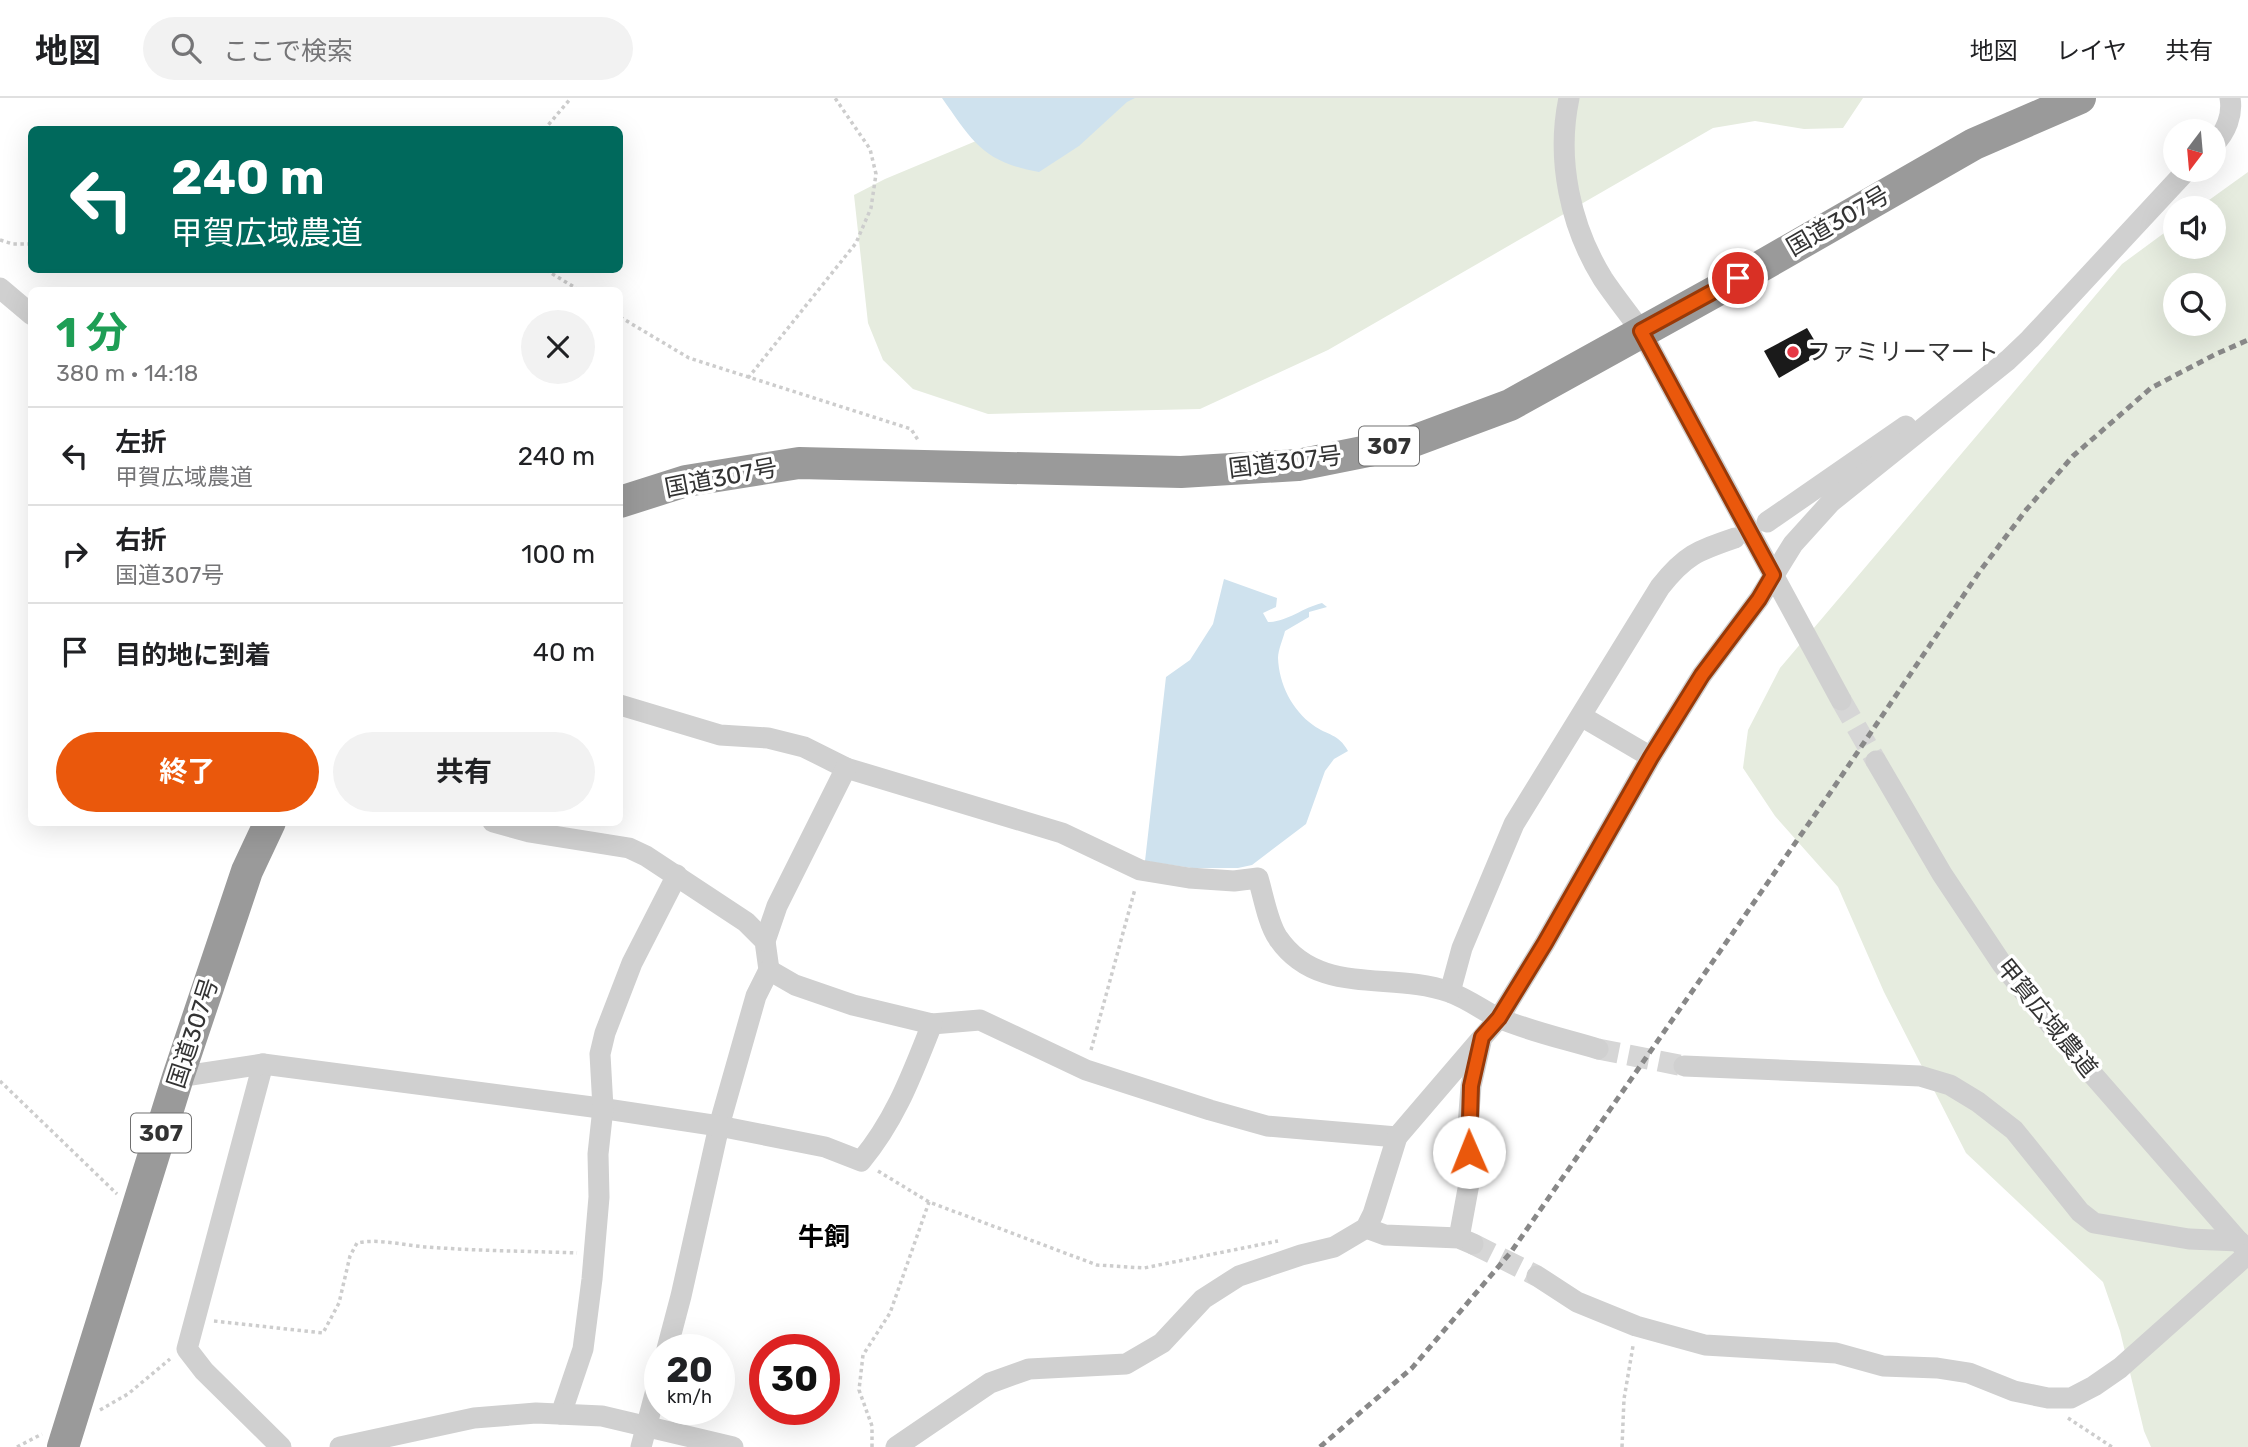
<!DOCTYPE html>
<html lang="ja">
<head>
<meta charset="utf-8">
<style>
	body { margin:0; font-family:Rubik,"Noto Sans JP",sans-serif; background:#f2f2f2; color:#202124; height:100vh; display:flex; flex-direction:column; font-size:26px; white-space:nowrap }
	* { box-sizing:border-box; margin:0 }
	p { font-size:23px; color:#757577 }
	.icon { flex:none; width:38px; height:38px; fill:none; stroke:currentColor; stroke-width:2; stroke-linecap:round; stroke-linejoin:round }
	.map { position:relative; flex:1; overflow:hidden }
	.drawer { position:absolute; left:28px; top:189px; width:595px; height:539px; display:flex; flex-direction:column; background:#fff; border-radius:10px; box-shadow:0 7px 28px #0002 }
	.drawer>* { flex:none }
	.banner { position:absolute; left:28px; top:28px; width:595px; height:147px; border-radius:10px; box-shadow:0 7px 28px #0002; background:#00695c; color:#fff; overflow:hidden }
	.needle { width:46px; rotate:196deg }
	.buttons { position:absolute; left:2163px; top:21px; display:grid; gap:14px }
	.buttons a { display:grid; place-items:center; width:63px; height:63px; border-radius:50%; background:#fff; box-shadow:0 7px 28px #0002; font-size:35px }
	.speed { position:absolute; left:644px; top:1236px; display:flex; gap:14px; font-size:35px; font-weight:700; text-align:center }
	.speed>* { display:grid; place-content:center; width:91px; height:91px; border-radius:50%; background:#fff; box-shadow:0 7px 28px #0002; line-height:1 }
	.speed small { font-size:18px; font-weight:400 }
	.speed .limit { border:10px solid #d22; background:#fff; color:#111 }
	.pin { position:absolute; display:grid; place-items:center; width:60px; height:60px; color:#fff; margin:-30px; border:4px solid #fff; border-radius:50%; box-shadow:0 2px 7px #0007 }
	.me { position:absolute; width:77px; margin:-38px; rotate:359deg; stroke-linejoin:round; filter:drop-shadow(0 0 5px #0008) }
	.turn { display:flex; align-items:center; gap:24px; height:147px; padding:0 28px; font-size:32px }
	.turn .icon { width:91px; height:91px; stroke-width:2.5 }
	.turn b { display:block; font-size:49px; line-height:60px }
	.round { display:grid; place-items:center; flex:none; width:74px; height:74px; border-radius:37px; background:#f2f2f2 }
	.overview { display:flex; align-items:center; justify-content:space-between; height:119px; padding:0 28px }
	h1 { font-size:42px; font-weight:700; line-height:52px; color:#1e9e55 }
	.button { display:flex; gap:14px; margin-top:auto; padding:14px 28px }
	.button a { flex:1; height:80px; border-radius:42px; background:#ea580c; color:#fff; font-size:28px; font-weight:700; line-height:80px; text-align:center }
	.button a+a { background:#f2f2f2; color:#202124 }
	ul { padding:0; list-style:none }
	li { display:flex; align-items:center; gap:21px; height:98px; padding:0 28px; border-top:2px solid #e0e0e0 }
	li div { flex:1 }
	li b { display:block; font-size:26px }
	li em { font-style:normal }
	header { display:flex; align-items:center; gap:42px; box-sizing:border-box; height:98px; padding:0 35px; background:#fff; border-bottom:2px solid #e0e0e0 }
	header strong { font-size:33px }
	nav { display:flex; gap:38px; margin-inline-start:auto; font-size:24px }
	.search { width:490px; height:63px; background:#f2f2f2; display:flex; align-items:center; gap:18px; box-sizing:border-box; padding:0 24px; border-radius:38px; color:#757577; font-size:26px }
	.map>svg:first-child { display:block }
</style>
</head>
<body>
<header>
<strong>地図</strong>
<div class="search"><svg class="icon" aria-label="search" viewBox="0 0 24 24"><circle cx="10" cy="10" r="6"/><path d="M15 15l6 6"/></svg>ここで検索</div>
<nav><a>地図</a><a>レイヤ</a><a>共有</a></nav>
</header>
<div class="map">
<svg width="2248" height="1349" viewBox="0 0 2248 1349">
	<rect width="100%" height="100%" fill="#fff"/>
	<g fill="#e6ecdf" fill-rule="evenodd">
		<path d="M1079 0H1863L1843 30 1804 31 1755 23 1713 30 1328 252 1200 311 988 316 913 291 883 262 868 225 854 97 885 81Z"/>
		<path d="M2248 74V1349H2151L2144 1333 2120 1233 2103 1184 1966 1055 1884 894 1838 789 1775 718 1743 670 1748 632 1780 570 2122 166 2175 127V149H2214V110H2198ZM2175 187H2214V226H2175Z"/>
	</g>
	<g fill="#cfe2ee">
		<path d="M942 0H1135L1127 4 1079 48 1039 74C983 64 973 44 942 0Z"/>
		<path d="M1224 481 1277 500 1276 509 1263 515 1268 524C1287 524 1302 510 1322 505L1327 509 1309 514V519L1285 533C1283 541 1278 552 1278 560 1279 586 1292 612 1313 627 1328 638 1338 635 1348 653L1334 661 1325 673 1306 726 1252 767 1238 770H1192L1145 763 1166 579 1190 562 1213 526Z"/>
	</g>
	<path fill="#1a1a1a" d="M1807 230 1822 255 1779 280 1764 253Z"/>
	<g fill="none" stroke-linecap="round" stroke-linejoin="round">
		<g stroke="#d6d6d6" stroke-width="21" stroke-dasharray="21 10" stroke-linecap="butt">
			<path d="M1841 602 1876 663"/>
			<path d="M1598 951 1684 968"/>
			<path d="M1473 1146 1537 1178"/>
		</g>
		<g stroke="#cdcdcd" stroke-width="3.5" stroke-dasharray="3.5 3.5" stroke-linecap="butt">
			<path d="M544 32 571 0"/>
			<path d="M0 142 13 146H32"/>
			<path d="M546 172 579 192"/>
			<path d="M620 219 689 260 911 331 918 342"/>
			<path d="M748 280 856 145 871 110 876 76 870 51 835 0"/>
			<path d="M1091 952 1135 791"/>
			<path d="M0 983 117 1096"/>
			<path d="M878 1073 929 1104 1097 1167 1144 1170 1278 1143"/>
			<path d="M214 1223 323 1235 339 1205 350 1158 357 1145C380 1140 405 1148 428 1149 478 1153 527 1153 577 1155"/>
			<path d="M100 1312 128 1296 170 1261"/>
			<path d="M2068 1320 2112 1349"/>
			<path d="M17 1349 42 1336"/>
			<path d="M872 1349V1328L859 1292 863 1257 890 1215 929 1104"/>
			<path d="M1622 1349 1624 1301 1633 1248"/>
		</g>
		<g stroke="#d0d0d0" stroke-width="21">
			<path d="M1569 0C1556 61 1570 128 1603 181 1615 199 1629 216 1641 233L1841 602"/>
			<path d="M2214 46C2226 34 2233 17 2230 0"/>
			<path d="M0 190 32 217"/>
			<path d="M1767 424 1906 328"/>
			<path d="M620 607 720 637 768 640 804 649 846 670 1062 735 1140 772 1189 780 1234 783 1258 780C1263 796 1268 826 1278 840 1318 899 1392 873 1449 894 1466 900 1481 911 1496 919 1528 933 1565 941 1598 951"/>
			<path d="M1581 618 1651 659"/>
			<path d="M1876 663 1942 776 2002 866 2066 946 2248 1154"/>
			<path d="M493 724 529 734 629 750 646 758 746 824 765 843 769 872 756 898 719 1028 681 1198 667 1251"/>
			<path d="M765 843 777 808 846 670"/>
			<path d="M769 872 795 887 853 907 932 926 980 922 1086 972 1210 1012 1267 1028 1397 1039"/>
			<path d="M1450 894 1462 850 1514 726 1660 489C1685 457 1697 453 1735 440"/>
			<path d="M263 966 187 1251 204 1273 281 1349"/>
			<path d="M1684 968 1920 978 1950 987 1978 1004 2014 1032 2080 1114 2094 1125 2189 1141 2239 1143"/>
			<path d="M178 979 263 966 600 1010 719 1028 825 1049 861 1063C896 1021 912 976 932 926"/>
			<path d="M1366 1130 1385 1137 1459 1140 1473 1146"/>
			<path d="M1459 1140 1470 1080 1468 1028 1471 988 1481 944"/>
			<path d="M1537 1178 1577 1204 1636 1228 1705 1247 1836 1255 1883 1268 1937 1270 1969 1275 2014 1293 2048 1300H2071L2094 1288 2120 1270 2248 1156"/>
			<path d="M561 1316 583 1251 592 1181 599 1099 598 1056 603 1010 600 956 605 935 632 865 677 777"/>
			<path d="M340 1349 474 1320 536 1315 602 1318 733 1349"/>
			<path d="M641 1349 660 1277"/>
			<path d="M896 1349 990 1285 1029 1271 1126 1266 1162 1245 1203 1201 1239 1178 1301 1157 1334 1149 1366 1130 1373 1116 1397 1039 1499 920 1545 845 1651 659 1702 577 1759 501 1793 446 1831 404 2008 262 2030 241 2187 72"/>
		</g>
		<g stroke="#9a9a9a" stroke-width="32">
			<path d="M620 404 686 383 799 365 1181 374 1298 367 1408 345 1510 307 1763 167 1974 46 2080 0"/>
			<path d="M63 1349 178 979 247 773 270 724"/>
		</g>
		<path stroke="#888" stroke-width="5" stroke-dasharray="7 5" stroke-linecap="butt" d="M1320 1349 1412 1270 1511 1154 1830 695 1980 473 2026 412 2073 358 2151 290 2216 256 2248 242"/>
	</g>
	<g fill="none" stroke-linecap="round" stroke-linejoin="round">
		<defs>
			<path id="route" d="M1469 1054 1471 988 1482 939 1499 920 1545 845 1651 659 1702 577 1759 501 1773 477 1641 233 1738 180"/>
		</defs>
		<use href="#route" stroke="#983908" stroke-width="18"/>
		<use href="#route" stroke="#ea580c" stroke-width="12"/>
	</g>
	<circle fill="#e63946" stroke="#fff" stroke-width="2.5" cx="1793" cy="254" r="7"/>
	<g text-anchor="middle" dominant-baseline="central" stroke-width="7" stroke-linejoin="round" paint-order="stroke">
		<g fill="#fff" stroke="#707070" stroke-width="2">
			<rect x="1359" y="328.5" width="60" height="39" rx="5"/>
			<rect x="131" y="1015.5" width="60" height="39" rx="5"/>
		</g>
		<g font-size="23" font-weight="bold" fill="#333">
			<text x="1389" y="348">307</text>
			<text x="161" y="1035">307</text>
		</g>
		<g font-size="24" fill="#333" stroke="#fff">
			<text transform="translate(1838 123) rotate(-30)">国道307号</text>
			<text transform="translate(1285 364) rotate(-7)">国道307号</text>
			<text transform="translate(721 380) rotate(-11)">国道307号</text>
			<text transform="translate(2047 920) rotate(51)">甲賀広域農道</text>
			<text transform="translate(193 935) rotate(-72)">国道307号</text>
		</g>
		<g font-size="24" fill="#333" stroke="#fff" text-anchor="start">
			<text x="1807" y="254">ファミリーマート</text>
		</g>
		<g font-size="26" font-weight="bold" fill="#000" stroke="#fff">
			<text x="824" y="1139">牛飼</text>
		</g>
	</g>
</svg>
<div class="buttons">
<a><svg class="needle" viewBox="-14 -14 28 28"><path d="M0-13l5 13h-10z" fill="#e53935"/><path d="M0 13l5-13h-10z" fill="#757577"/></svg></a>
<a><svg class="icon" aria-label="sound" viewBox="0 0 24 24"><path d="M4 9h4l5-4v14l-5-4H4zM17 9q2 3 0 6"/></svg></a>
<a><svg class="icon" aria-label="search" viewBox="0 0 24 24"><circle cx="10" cy="10" r="6"/><path d="M15 15l6 6"/></svg></a>
</div>
<div class="speed"><div>20<small>km/h</small></div><div class="limit">30</div></div>
<div class="pin" style="left:1738px;top:180px;background:#d93025"><svg class="icon" aria-label="arrive" viewBox="0 0 24 24"><path d="M6 21V4h12l-3 4 3 4H6"/></svg></div>
<svg class="me" style="left:1469px;top:1054px" viewBox="-20 -20 40 40"><circle r="19" fill="#fff"/><path d="M0-13L10 11 0 6-10 11z" fill="#ea580c"/></svg>
<div class="banner">
<div class="turn"><svg class="icon" aria-label="left" viewBox="0 0 24 24"><path d="M17 20v-9H6M10 6l-5 5 5 5"/></svg><div><b>240 m</b>甲賀広域農道</div></div>
</div>
<section class="drawer">
<div class="overview"><div><h1>1 分</h1><p>380 m · 14:18</p></div><a class="round"><svg class="icon" aria-label="close" viewBox="0 0 24 24"><path d="M6 6l12 12M18 6L6 18"/></svg></a></div>
<ul>
<li><svg class="icon" aria-label="left" viewBox="0 0 24 24"><path d="M17 20v-9H6M10 6l-5 5 5 5"/></svg><div><b>左折</b><p>甲賀広域農道</p></div><em>240 m</em></li>
<li><svg class="icon" aria-label="right" viewBox="0 0 24 24"><path d="M7 20v-9h11M14 6l5 5-5 5"/></svg><div><b>右折</b><p>国道307号</p></div><em>100 m</em></li>
<li><svg class="icon" aria-label="arrive" viewBox="0 0 24 24"><path d="M6 21V4h12l-3 4 3 4H6"/></svg><div><b>目的地に到着</b></div><em>40 m</em></li>
</ul>
<div class="button"><a>終了</a><a>共有</a></div>
</section>
</div>
</body>
</html>
